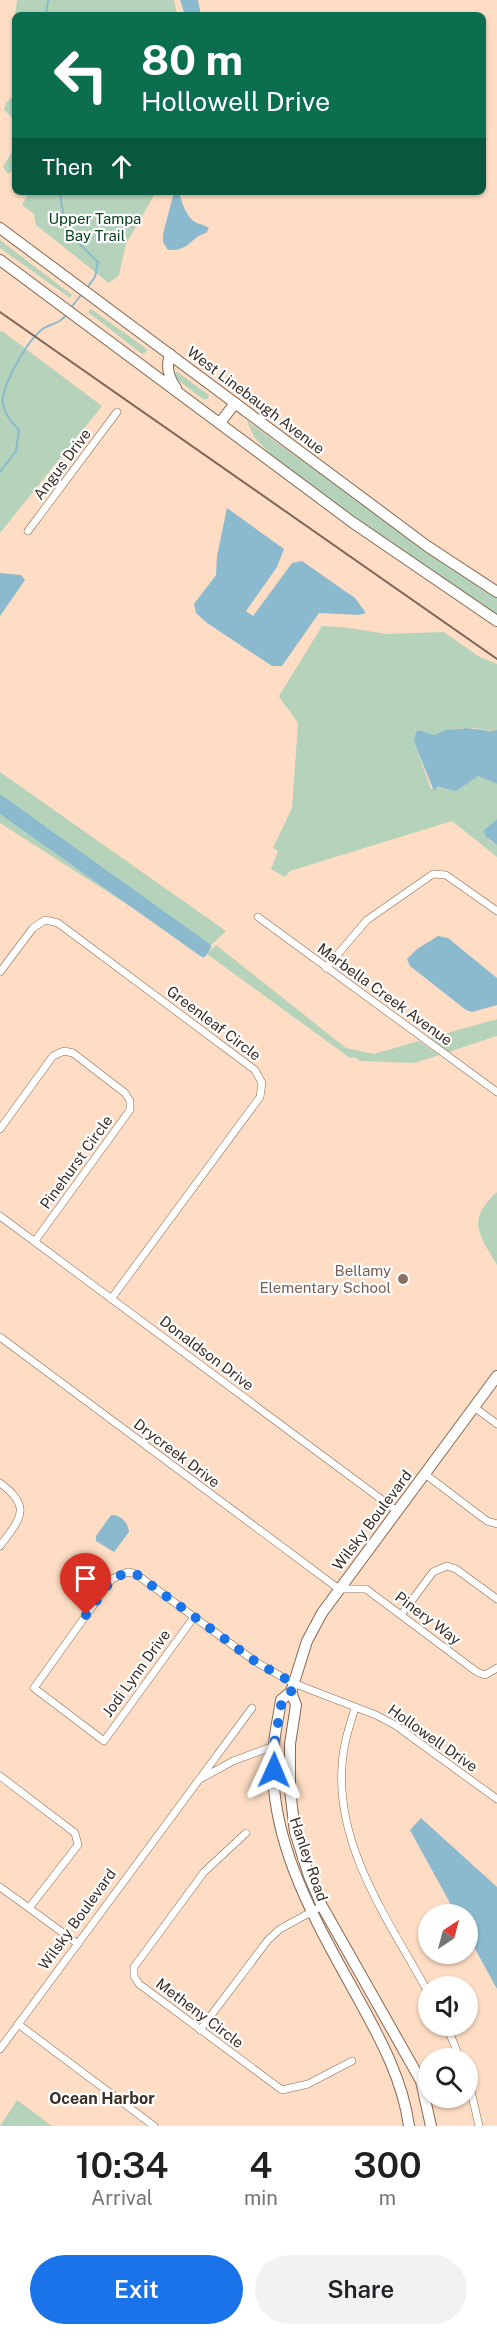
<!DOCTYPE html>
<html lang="en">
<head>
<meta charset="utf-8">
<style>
	body { margin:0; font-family:"Public Sans",sans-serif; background:#f2f2f2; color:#202124; height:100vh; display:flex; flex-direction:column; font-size:22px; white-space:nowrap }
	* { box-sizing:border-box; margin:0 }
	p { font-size:20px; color:#757577 }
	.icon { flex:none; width:33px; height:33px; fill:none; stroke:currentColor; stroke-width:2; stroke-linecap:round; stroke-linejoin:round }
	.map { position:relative; height:2126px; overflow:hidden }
	.panel { display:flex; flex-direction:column; background:#fff; flex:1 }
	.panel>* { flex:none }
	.hud { position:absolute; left:12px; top:12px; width:474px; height:183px; border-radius:9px; box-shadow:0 2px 4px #0004; background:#0b6e4f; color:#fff; overflow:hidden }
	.needle { width:39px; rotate:36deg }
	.controls { position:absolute; left:418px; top:1904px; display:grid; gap:12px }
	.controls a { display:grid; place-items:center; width:60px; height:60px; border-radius:50%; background:#fff; box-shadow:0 2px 4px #0004; font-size:30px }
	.pin { position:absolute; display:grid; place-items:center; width:51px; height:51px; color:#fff; margin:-62px -26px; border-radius:50% 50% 50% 0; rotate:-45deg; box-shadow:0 0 6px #0007 }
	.pin .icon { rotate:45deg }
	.me { position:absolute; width:66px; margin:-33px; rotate:1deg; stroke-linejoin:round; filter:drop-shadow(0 0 4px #0008) }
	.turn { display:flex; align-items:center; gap:21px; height:126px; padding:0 30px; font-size:27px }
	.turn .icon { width:78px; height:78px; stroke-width:2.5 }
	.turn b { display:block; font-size:42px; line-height:51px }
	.then { display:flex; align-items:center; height:57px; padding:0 30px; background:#0003; gap:12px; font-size:22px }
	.eta { display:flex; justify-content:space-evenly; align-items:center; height:102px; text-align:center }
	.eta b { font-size:36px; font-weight:600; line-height:42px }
	.cta { display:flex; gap:12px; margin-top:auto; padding:12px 30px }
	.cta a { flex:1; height:69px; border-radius:36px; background:#1a73e8; color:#fff; font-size:24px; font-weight:600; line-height:69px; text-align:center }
	.cta a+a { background:#f2f2f2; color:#202124 }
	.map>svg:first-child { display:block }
</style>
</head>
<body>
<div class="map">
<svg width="497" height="2126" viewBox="0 0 497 2126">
	<rect width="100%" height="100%" fill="#feddc4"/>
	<g fill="#b4d3ba">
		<path d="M17 0H174L177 15H15Z"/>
		<path d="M15 94V120L4 110 6 103Z"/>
		<path d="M15 147V169L8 174 3 167Z"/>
		<path d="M29 192H156L126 244 119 275 109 283 36 225 34 214 22 205Z"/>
		<path d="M0 240 72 295 70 298 0 248Z"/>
		<path d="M91 309 144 347 147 350 145 353 142 354 88 312Z"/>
		<path d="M2 331 102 406 0 533V332Z"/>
		<path d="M177 372 209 395 208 399H203L174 377V373Z"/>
		<path d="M247 421 395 528 497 598V616L384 539 271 455 254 437Z"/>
		<path d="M322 626 343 627 387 634 444 632 478 656 497 664V730C489 731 482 729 473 728 460 727 446 731 434 735L420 730 414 742 431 789C439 787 444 789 451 789 462 788 469 780 478 776L497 784V819L484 830 489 840 497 845V857L452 821 290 871 285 877 271 869 278 851 273 848 292 808 298 724C293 713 285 707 279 696Z"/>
		<path d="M0 772 226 931 203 953 0 823Z"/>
		<path d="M216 945 346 1048 374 1054 419 1041 439 1055 414 1063 361 1061 354 1057 350 1058 207 954Z"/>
		<path d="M497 1019V1036L449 1052 430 1038Z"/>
		<path d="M497 1192V1265C479 1234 466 1220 497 1192Z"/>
		<path d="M17 2100 52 2126H0Z"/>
	</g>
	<g fill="#8bbacf">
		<path d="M180 0H198L201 15H185Z"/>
		<path d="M174 192H179C182 203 187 221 200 224 203 225 206 226 209 228L206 233C189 238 191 251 168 250L163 242V234Z"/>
		<path d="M227 508 284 549 277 567 246 611 253 616 292 563 302 561 355 598 366 613 359 615 319 613 282 666H272L207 623 196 613 194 604 216 575 217 556Z"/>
		<path d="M0 573 21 575 25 580 0 616Z"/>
		<path d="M467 728 490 731 497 730V784L478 776 456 791 438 787 434 791 414 742 416 732 419 730 434 735 446 730Z"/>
		<path d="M497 819V845L485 836 484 830Z"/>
		<path d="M438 936 448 938 497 978V1005L472 1012 466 1010 410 966 407 959 417 949Z"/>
		<path d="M111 1515C121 1514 128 1523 129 1532L114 1552 96 1541V1536Z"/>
		<path d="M421 1818 497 1887V1989L468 1936V1914H456L410 1830Z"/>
	</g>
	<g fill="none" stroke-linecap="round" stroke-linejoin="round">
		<g stroke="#8bbacf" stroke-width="2">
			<path d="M46 15 48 0"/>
			<path d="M60 192C63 228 72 238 98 262L95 277 87 288"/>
			<path d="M70 309 81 295"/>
			<path d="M0 472 16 451 19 430C11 422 1 410 3 397 6 379 28 339 44 328 54 322 58 325 67 314"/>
		</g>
		<path stroke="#8bbacf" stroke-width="8" d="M0 799 207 947 203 953 0 809"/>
		<defs>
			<g id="street">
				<path d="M28 531 117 412"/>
				<path d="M258 917 497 1092"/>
				<path d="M326 968 367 920 433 874 446 875 497 911"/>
				<path d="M0 972 33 928 45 920 58 923 255 1070 262 1083 260 1097 111 1299"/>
				<path d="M0 1129 53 1056 64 1051 73 1053 125 1093 130 1101V1110L35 1241"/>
				<path d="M0 1216 397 1511"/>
				<path d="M0 1337 339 1589H366L477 1672 485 1675 497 1668"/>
				<path d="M474 1407 497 1424"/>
				<path d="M425 1474 487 1521 497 1524"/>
				<path d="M0 1483C33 1507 20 1519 0 1546"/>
				<path d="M128 1572 136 1574 194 1617 104 1741 34 1688 112 1579Z"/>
				<path d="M401 1615 433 1572 447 1566 456 1569 497 1599"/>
				<path d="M194 1617 256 1662 293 1683 376 1715 395 1725 497 1799"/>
				<path d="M355 1708C349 1727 343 1746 342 1766 336 1849 391 1924 429 1994"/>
				<path d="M0 1776 75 1833 78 1845 29 1908 0 1887"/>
				<path d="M202 1778 233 1761 274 1746"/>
				<path d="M246 1833 204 1872 134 1967V1976L139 1984 282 2090 308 2084 352 2061"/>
				<path d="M29 1908 78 1944"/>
				<path d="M18 2024 154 2126"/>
				<path d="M446 2025 460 2058"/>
				<path d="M200 2030 268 1940 280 1929 322 1906"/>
				<path d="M0 2049 252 1708"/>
				<path d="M468 2078 479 2126"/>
			</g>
			<g id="secondary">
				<path d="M0 228 427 546 497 592"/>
				<path d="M0 260 352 522 497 621"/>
				<path d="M170 354C166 367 168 377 176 388"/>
				<path d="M220 423 235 403"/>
				<path d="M291 1692 296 1705 290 1744V1790L295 1832 309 1876 322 1906 421 2081 431 2126"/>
				<path d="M291 1692 281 1700C279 1715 275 1730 274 1745 265 1838 316 1922 359 2000 381 2040 403 2081 409 2126"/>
				<path d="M291 1692 307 1641 322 1613 497 1376"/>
			</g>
		</defs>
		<use href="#street" stroke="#856852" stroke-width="8"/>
		<use href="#secondary" stroke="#856852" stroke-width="12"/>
		<use href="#street" stroke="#fff" stroke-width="7"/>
		<use href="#secondary" stroke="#fff" stroke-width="10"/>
		<path stroke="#7b6859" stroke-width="2" d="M0 312 497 659"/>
	</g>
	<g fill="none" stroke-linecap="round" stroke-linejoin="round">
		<path stroke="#1a73e8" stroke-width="10" stroke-dasharray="0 18" d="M86 1615 112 1579 128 1572 136 1574 256 1662 293 1683 291 1692 282 1700 274 1746V1770"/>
	</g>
	<circle fill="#8d6e63" stroke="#fff" stroke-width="2" cx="403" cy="1279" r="6"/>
	<g text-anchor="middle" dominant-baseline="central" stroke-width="4.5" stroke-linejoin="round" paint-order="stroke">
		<g font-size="15" fill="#05441f" stroke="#fff">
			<text x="95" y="218">Upper Tampa<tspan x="95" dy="17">Bay Trail</tspan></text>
		</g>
		<g font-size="15" fill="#3a2e24" stroke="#fff">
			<text transform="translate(256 400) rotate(37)">West Linebaugh Avenue</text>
			<text transform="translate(62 464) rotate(-53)">Angus Drive</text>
			<text transform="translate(385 994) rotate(36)">Marbella Creek Avenue</text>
			<text transform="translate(214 1023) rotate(37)">Greenleaf Circle</text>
			<text transform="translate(76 1162) rotate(-54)">Pinehurst Circle</text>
			<text transform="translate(207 1353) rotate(37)">Donaldson Drive</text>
			<text transform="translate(177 1453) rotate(37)">Drycreek Drive</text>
			<text transform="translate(372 1520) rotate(-53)">Wilsky Boulevard</text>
			<text transform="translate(428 1618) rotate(37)">Pinery Way</text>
			<text transform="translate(136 1673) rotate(-54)">Jodi Lynn Drive</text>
			<text transform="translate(433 1738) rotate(35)">Hollowell Drive</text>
			<text transform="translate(309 1859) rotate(71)">Hanley Road</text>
			<text transform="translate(77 1919) rotate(-54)">Wilsky Boulevard</text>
			<text transform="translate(200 2013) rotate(37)">Metheny Circle</text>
		</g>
		<g font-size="15" fill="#785e54" stroke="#fff" text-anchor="end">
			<text x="391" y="1270">Bellamy<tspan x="391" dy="17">Elementary School</tspan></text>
		</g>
		<g font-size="16" font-weight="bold" fill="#3a2e24" stroke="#fff">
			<text x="102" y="2098">Ocean Harbor</text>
		</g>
	</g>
</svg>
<div class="controls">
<a><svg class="needle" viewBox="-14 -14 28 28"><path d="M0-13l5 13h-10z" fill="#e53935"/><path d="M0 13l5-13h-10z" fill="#757577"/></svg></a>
<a><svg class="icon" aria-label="sound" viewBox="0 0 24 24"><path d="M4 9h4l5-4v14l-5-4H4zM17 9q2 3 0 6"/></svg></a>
<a><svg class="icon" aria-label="search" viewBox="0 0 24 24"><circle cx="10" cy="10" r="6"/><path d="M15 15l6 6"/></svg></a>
</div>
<div class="pin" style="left:86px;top:1615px;background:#d93025"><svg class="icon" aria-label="arrive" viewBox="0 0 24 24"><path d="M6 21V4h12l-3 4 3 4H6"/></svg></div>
<svg class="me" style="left:274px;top:1770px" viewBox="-20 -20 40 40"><path d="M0-17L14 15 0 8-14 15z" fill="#1a73e8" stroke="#fff" stroke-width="4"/></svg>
<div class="hud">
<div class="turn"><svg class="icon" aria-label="left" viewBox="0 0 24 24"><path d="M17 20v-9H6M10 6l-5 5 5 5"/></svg><div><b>80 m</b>Hollowell Drive</div></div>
<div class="then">Then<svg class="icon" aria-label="ahead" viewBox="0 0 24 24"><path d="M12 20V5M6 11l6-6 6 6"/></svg></div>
</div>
</div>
<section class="panel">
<div class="eta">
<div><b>10:34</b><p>Arrival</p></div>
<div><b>4</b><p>min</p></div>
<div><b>300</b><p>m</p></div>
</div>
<div class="cta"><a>Exit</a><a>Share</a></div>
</section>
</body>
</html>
